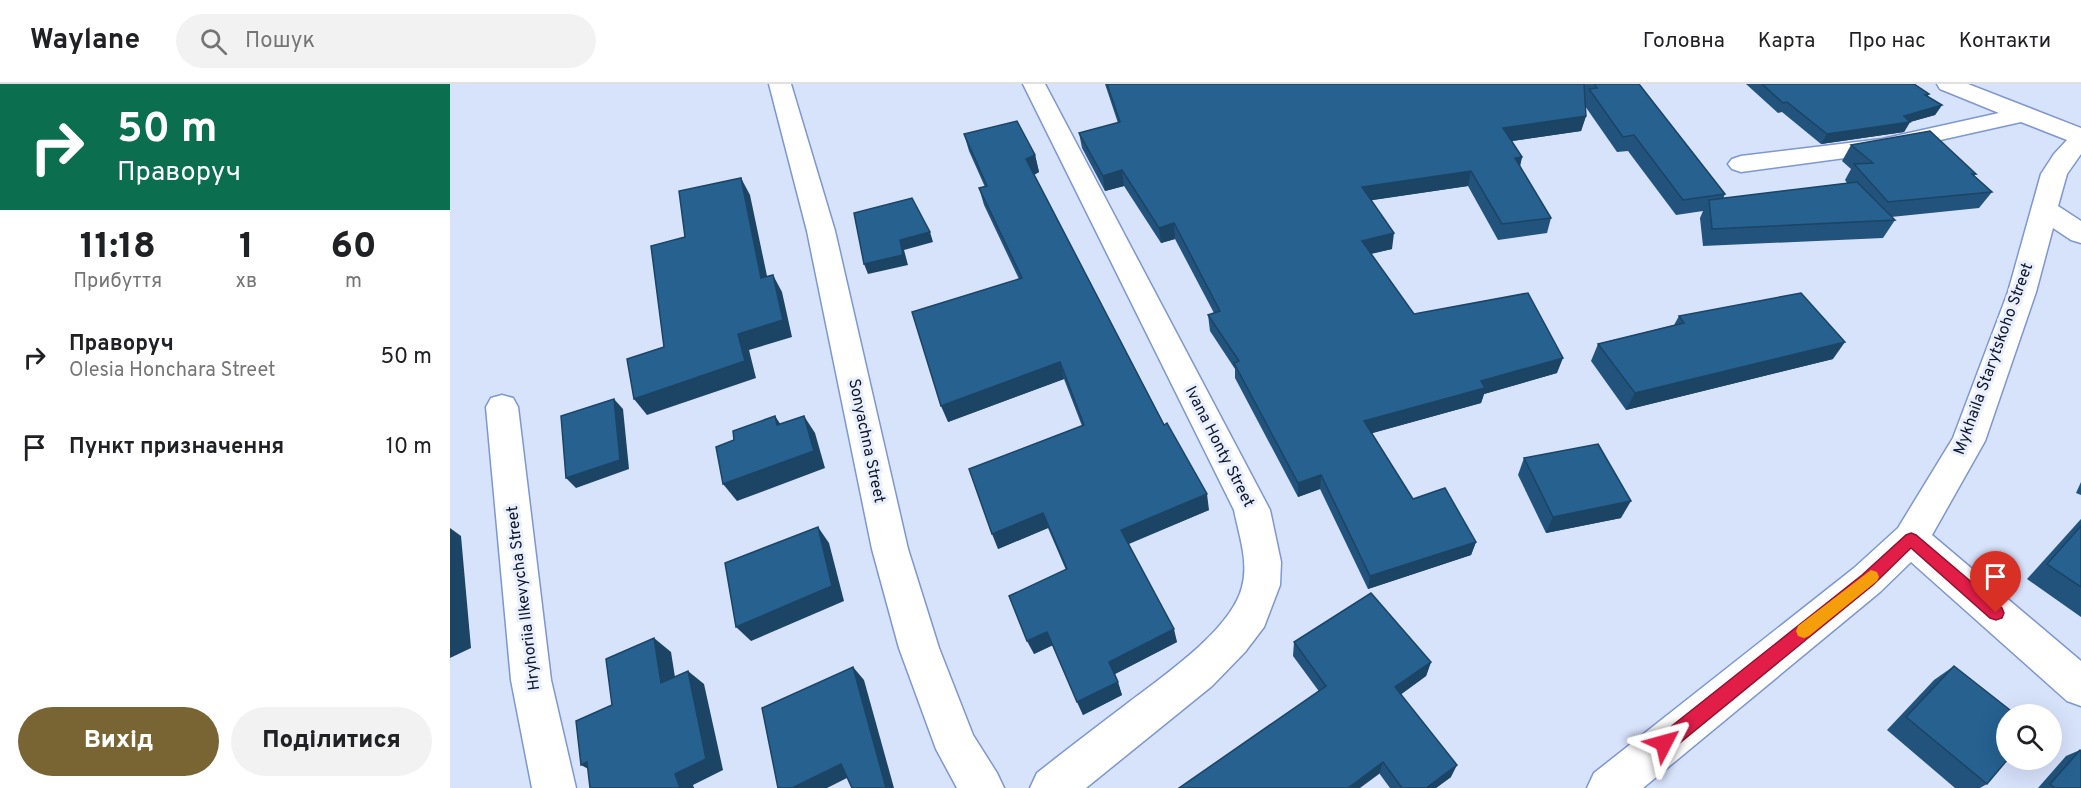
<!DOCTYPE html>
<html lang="uk">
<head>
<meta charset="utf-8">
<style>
	body { margin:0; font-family:Overpass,sans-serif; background:#f2f2f2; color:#202124; height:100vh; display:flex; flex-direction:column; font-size:22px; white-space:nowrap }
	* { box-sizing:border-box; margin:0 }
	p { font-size:20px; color:#757577 }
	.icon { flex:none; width:33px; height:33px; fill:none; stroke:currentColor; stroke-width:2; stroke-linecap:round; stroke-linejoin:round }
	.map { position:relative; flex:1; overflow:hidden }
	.side { display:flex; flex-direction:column; background:#fff; width:450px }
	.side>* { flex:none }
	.hud { background:#0b6e4f; color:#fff; overflow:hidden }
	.fabs { position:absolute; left:1546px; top:620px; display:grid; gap:12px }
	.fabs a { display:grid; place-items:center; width:66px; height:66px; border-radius:50%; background:#fff; box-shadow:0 6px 24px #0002; font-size:30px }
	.pin { position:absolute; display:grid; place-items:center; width:51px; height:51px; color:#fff; margin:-62px -26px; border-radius:50% 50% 50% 0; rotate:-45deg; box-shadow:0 0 6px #0007 }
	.pin .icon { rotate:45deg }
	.me { position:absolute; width:66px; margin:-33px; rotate:51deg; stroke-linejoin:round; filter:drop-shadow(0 0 4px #0008) }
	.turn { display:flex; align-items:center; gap:21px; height:126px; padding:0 18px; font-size:27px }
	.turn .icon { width:78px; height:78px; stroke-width:2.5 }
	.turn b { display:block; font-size:42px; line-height:51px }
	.eta { display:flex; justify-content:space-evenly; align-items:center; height:102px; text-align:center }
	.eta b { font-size:36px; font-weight:800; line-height:42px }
	.action { display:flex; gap:12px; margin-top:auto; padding:12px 18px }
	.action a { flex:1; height:69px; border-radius:36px; background:#796433; color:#fff; font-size:24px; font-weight:800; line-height:69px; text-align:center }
	.action a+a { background:#f2f2f2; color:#202124 }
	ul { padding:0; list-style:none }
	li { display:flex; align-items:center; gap:18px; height:90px; padding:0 18px }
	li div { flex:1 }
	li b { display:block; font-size:22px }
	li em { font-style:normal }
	header { display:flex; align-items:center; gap:36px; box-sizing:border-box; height:84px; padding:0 30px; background:#fff; border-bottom:2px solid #e0e0e0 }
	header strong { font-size:28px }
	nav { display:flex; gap:33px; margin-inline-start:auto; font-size:21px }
	.search { width:420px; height:54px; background:#f2f2f2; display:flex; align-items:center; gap:15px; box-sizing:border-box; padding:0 21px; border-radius:33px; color:#757577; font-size:22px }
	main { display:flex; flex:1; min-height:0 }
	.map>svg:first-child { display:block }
</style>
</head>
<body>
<header>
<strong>Waylane</strong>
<div class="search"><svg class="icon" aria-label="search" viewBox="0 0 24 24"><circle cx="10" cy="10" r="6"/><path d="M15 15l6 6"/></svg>Пошук</div>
<nav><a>Головна</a><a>Карта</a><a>Про нас</a><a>Контакти</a></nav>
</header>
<main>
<section class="side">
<div class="hud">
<div class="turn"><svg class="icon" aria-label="right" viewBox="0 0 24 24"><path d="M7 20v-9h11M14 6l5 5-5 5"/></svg><div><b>50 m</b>Праворуч</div></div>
</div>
<div class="eta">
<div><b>11:18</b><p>Прибуття</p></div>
<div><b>1</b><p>хв</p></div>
<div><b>60</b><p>m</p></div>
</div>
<ul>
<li><svg class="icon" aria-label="right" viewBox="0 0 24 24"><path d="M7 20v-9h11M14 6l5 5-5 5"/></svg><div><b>Праворуч</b><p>Olesia Honchara Street</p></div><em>50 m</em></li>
<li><svg class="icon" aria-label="arrive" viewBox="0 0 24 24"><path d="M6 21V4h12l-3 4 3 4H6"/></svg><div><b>Пункт призначення</b></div><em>10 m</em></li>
</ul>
<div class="action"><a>Вихід</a><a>Поділитися</a></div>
</section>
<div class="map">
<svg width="1631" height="704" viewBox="0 0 1631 704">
	<rect width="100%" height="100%" fill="#d7e2fb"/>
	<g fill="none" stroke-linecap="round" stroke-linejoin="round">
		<defs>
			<g id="minor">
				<path d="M319 0H341L385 147 458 465 489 564 523 651 547 689 554 704H507L486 665 449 564 422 465 357 147Z"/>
				<path d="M573 0H595L820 426 831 478 830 501 814 543 795 568 762 602 636 704H580L587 689C616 666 645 644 674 622 709 595 781 547 792 503 799 478 789 451 784 426Z"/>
				<path d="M1487 0H1518L1631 44V70L1617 90 1608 122 1631 137V159L1621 156 1603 144 1586 208 1535 357 1482 451 1631 577V622L1617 617 1461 478 1430 508 1193 704H1137L1144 689 1404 484 1448 444 1503 354 1558 208 1591 90 1604 70 1617 56 1571 38 1432 69 1291 88 1282 85 1278 80 1282 75 1291 72 1432 55 1549 29 1490 5Z"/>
				<path d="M52 311 63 314 68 323 101 596 126 704H82L61 596 36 323 41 314Z"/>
			</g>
		</defs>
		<use href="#minor" stroke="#7e97d1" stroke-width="3"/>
		<use href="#minor" fill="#fff" fill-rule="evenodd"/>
	</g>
	<g fill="#21537c">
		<path d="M655 0H1189L1275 110 1273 115 1397 99 1395 96 1401 85 1392 77 1401 61 1526 90 1524 92 1542 108 1529 124 1441 133 1445 136 1433 154 1253 162 1250 134 1253 127 1226 131 1178 67 1167 68 1135 22 1136 32 1131 47 1062 57 1072 73 1070 83 1101 134 1097 149 1048 156 1018 102 921 116 942 165 921 170 964 230 1107 289 1034 310 1031 319 922 349 963 415 1026 458 1021 471 918 505 870 405 848 413 785 294V285L760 247 758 231 764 229 725 155 711 159 674 102 655 107 632 64 629 49 668 39Z"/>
		<path d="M1296 0H1464L1479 10 1478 12 1492 21 1485 31 1460 38 1454 48 1371 60 1332 28 1328 29Z"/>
		<path d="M514 50 585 71 589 88 584 91 759 426 679 460 727 558 665 590 672 611 633 631 603 561 584 570 616 486 598 444 548 465 632 342 614 295 498 338 569 195 534 121 529 104 535 103 519 67Z"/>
		<path d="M1229 232 1383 275 1176 326 1141 277 1148 260 1224 241Z"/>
		<path d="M1074 374 1171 434 1096 449 1068 391Z"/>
		<path d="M1631 398V411L1626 409Z"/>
		<path d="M1631 435V533L1577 495Z"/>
		<path d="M844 558 981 578 976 592 951 610 1001 693 986 704H940L843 572Z"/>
		<path d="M1504 582 1537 700 1530 704H1505L1437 646 1484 596Z"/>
		<path d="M1630 666 1631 704H1588L1616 672Z"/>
	</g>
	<g fill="#1b4465">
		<path d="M1492 21 1485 31 1460 38 1454 48 1371 60 1377 50 1454 32Z"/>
		<path d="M1136 32 1131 47 1049 59 1053 44Z"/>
		<path d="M585 71 589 88 580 93 576 75Z"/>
		<path d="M1072 73 1068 88 1065 74Z"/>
		<path d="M672 86 674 102 655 107 653 92Z"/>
		<path d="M1021 87 1018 102 910 118 912 103Z"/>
		<path d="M291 94 300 111 321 211 311 194Z"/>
		<path d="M724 139 725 155 711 159 709 144Z"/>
		<path d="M480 148 483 158 454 166 458 181 418 190 414 180 450 156Z"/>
		<path d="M944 149 942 165 910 172 912 157Z"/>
		<path d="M323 191 332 208 342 253 299 266 306 294 197 331 184 315 288 250Z"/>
		<path d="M1395 258 1383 275 1176 326 1185 309Z"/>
		<path d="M1113 274 1107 289 1034 310 1031 319 912 352 914 337 1031 297Z"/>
		<path d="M610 278 614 295 498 338 491 322Z"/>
		<path d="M164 315 173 325 179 385 126 404 116 394Z"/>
		<path d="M325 332 337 350 327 341Z"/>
		<path d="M354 332 365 349 375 384 287 417 273 400Z"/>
		<path d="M871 391 870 405 848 413V399Z"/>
		<path d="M757 410 759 426 675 461 671 446Z"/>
		<path d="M1181 417 1171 434 1096 449 1103 433Z"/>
		<path d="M593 429 598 444 548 465 542 450Z"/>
		<path d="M368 443 379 459 394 517 301 557 286 543Z"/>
		<path d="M0 444 11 452 21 564 0 574Z"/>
		<path d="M1026 458 1021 471 918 505 920 492Z"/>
		<path d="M724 545 727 558 663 591 659 578Z"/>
		<path d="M597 548 603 561 584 570 577 557Z"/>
		<path d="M204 554 221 568 228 612 211 599Z"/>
		<path d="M981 578 976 592 942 617 945 603Z"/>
		<path d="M403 583 414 596 444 704H436Z"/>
		<path d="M238 587 254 600 273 686 243 701 244 704H230L225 690Z"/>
		<path d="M668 598 672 611 633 631 627 618Z"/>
		<path d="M137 678 151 692 131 681Z"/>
		<path d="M933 678 929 690 910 704H898Z"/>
		<path d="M391 680 403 691 377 704H342Z"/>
		<path d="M1007 681 1001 693 986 704H976Z"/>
	</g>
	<g fill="#266190" stroke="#1b4465" stroke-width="1.5">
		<path d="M657 0H1134L1136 32 1053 44 1072 73 1065 74 1101 134 1052 140 1021 87 912 103 944 149 912 157 964 230 1078 209 1113 274 1031 297 1035 304 914 337 963 415 995 404 1026 458 920 492 871 391 848 399 784 279 789 277 758 231 770 227 724 139 709 144 672 86 653 92 629 49 670 38Z"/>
		<path d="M1144 0H1189L1275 110 1233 116 1184 51 1173 53 1139 5 1147 4Z"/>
		<path d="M1312 0H1464L1479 10 1475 11 1492 21 1454 32 1460 38 1377 50 1337 18 1333 19Z"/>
		<path d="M567 37 585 71 576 75 714 341 717 339 757 410 671 446 724 545 659 578 668 598 627 618 597 548 577 557 559 512 617 485 593 429 542 450 519 385 634 341 610 278 491 322 462 228 572 194 529 104 537 102 514 50Z"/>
		<path d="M1480 47 1526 90H1522L1542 108 1438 118 1404 80 1423 79 1401 61Z"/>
		<path d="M291 94 311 194 323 191 333 236 288 250 295 277 184 315 177 275 214 263 201 162 235 153 229 107Z"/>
		<path d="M1407 98 1445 136 1262 145 1259 116Z"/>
		<path d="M462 114 480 148 450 156 453 171 414 180 404 129Z"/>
		<path d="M1351 209 1395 258 1185 309 1148 260 1234 239 1229 232Z"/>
		<path d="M164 315 170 376 116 394 111 332Z"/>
		<path d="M325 332 327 341 354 332 364 367 273 400 266 363 284 356 283 347Z"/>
		<path d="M1148 360 1181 417 1103 433 1074 374Z"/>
		<path d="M1631 442V503L1597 480Z"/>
		<path d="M368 443 382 502 286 543 275 479Z"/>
		<path d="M921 509 981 578 945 603 1007 681 976 704H952L933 678 898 704H729L876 602 844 558Z"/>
		<path d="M204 554 211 599 238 587 256 675 225 690 230 704H140L137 678 131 681 126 637 162 621 156 575Z"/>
		<path d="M1504 582 1565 630H1557V675H1558L1537 700 1456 633Z"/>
		<path d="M403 583 436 704H402L391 680 342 704H328L312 624Z"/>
		<path d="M1630 666 1631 667V704H1605L1600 700Z"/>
	</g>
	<path fill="#e11d48" stroke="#92132f" stroke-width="1.5" d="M1461 449 1466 451 1552 524 1554 529 1552 534 1546 536 1540 534 1461 464 1423 501 1221 666 1214 668 1208 666 1206 659 1208 653 1412 491 1456 451Z"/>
	<path fill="#f59e0b" d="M1421 486 1427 488 1429 493 1427 497 1359 552 1354 554 1348 552 1346 547 1348 542Z"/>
	<g text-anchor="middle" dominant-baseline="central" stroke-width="6" stroke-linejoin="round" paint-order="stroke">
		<g font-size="16" fill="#0e162c" stroke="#e9effc">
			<text transform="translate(1544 275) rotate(-70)">Mykhaila Starytskoho Street</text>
			<text transform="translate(416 357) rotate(78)">Sonyachna Street</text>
			<text transform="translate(769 363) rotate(63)">Ivana Honty Street</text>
			<text transform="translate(74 514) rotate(-97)">Hryhoriia Ilkevycha Street</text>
		</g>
	</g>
</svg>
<div class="fabs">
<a><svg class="icon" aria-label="search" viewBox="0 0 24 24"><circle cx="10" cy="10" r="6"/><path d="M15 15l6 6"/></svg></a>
</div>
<div class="pin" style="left:1546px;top:529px;background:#d93025"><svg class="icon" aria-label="arrive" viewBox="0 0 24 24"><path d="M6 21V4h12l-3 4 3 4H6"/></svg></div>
<svg class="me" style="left:1214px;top:659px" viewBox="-20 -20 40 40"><path d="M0-17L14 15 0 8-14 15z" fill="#e11d48" stroke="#fff" stroke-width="4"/></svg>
</div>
</main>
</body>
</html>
